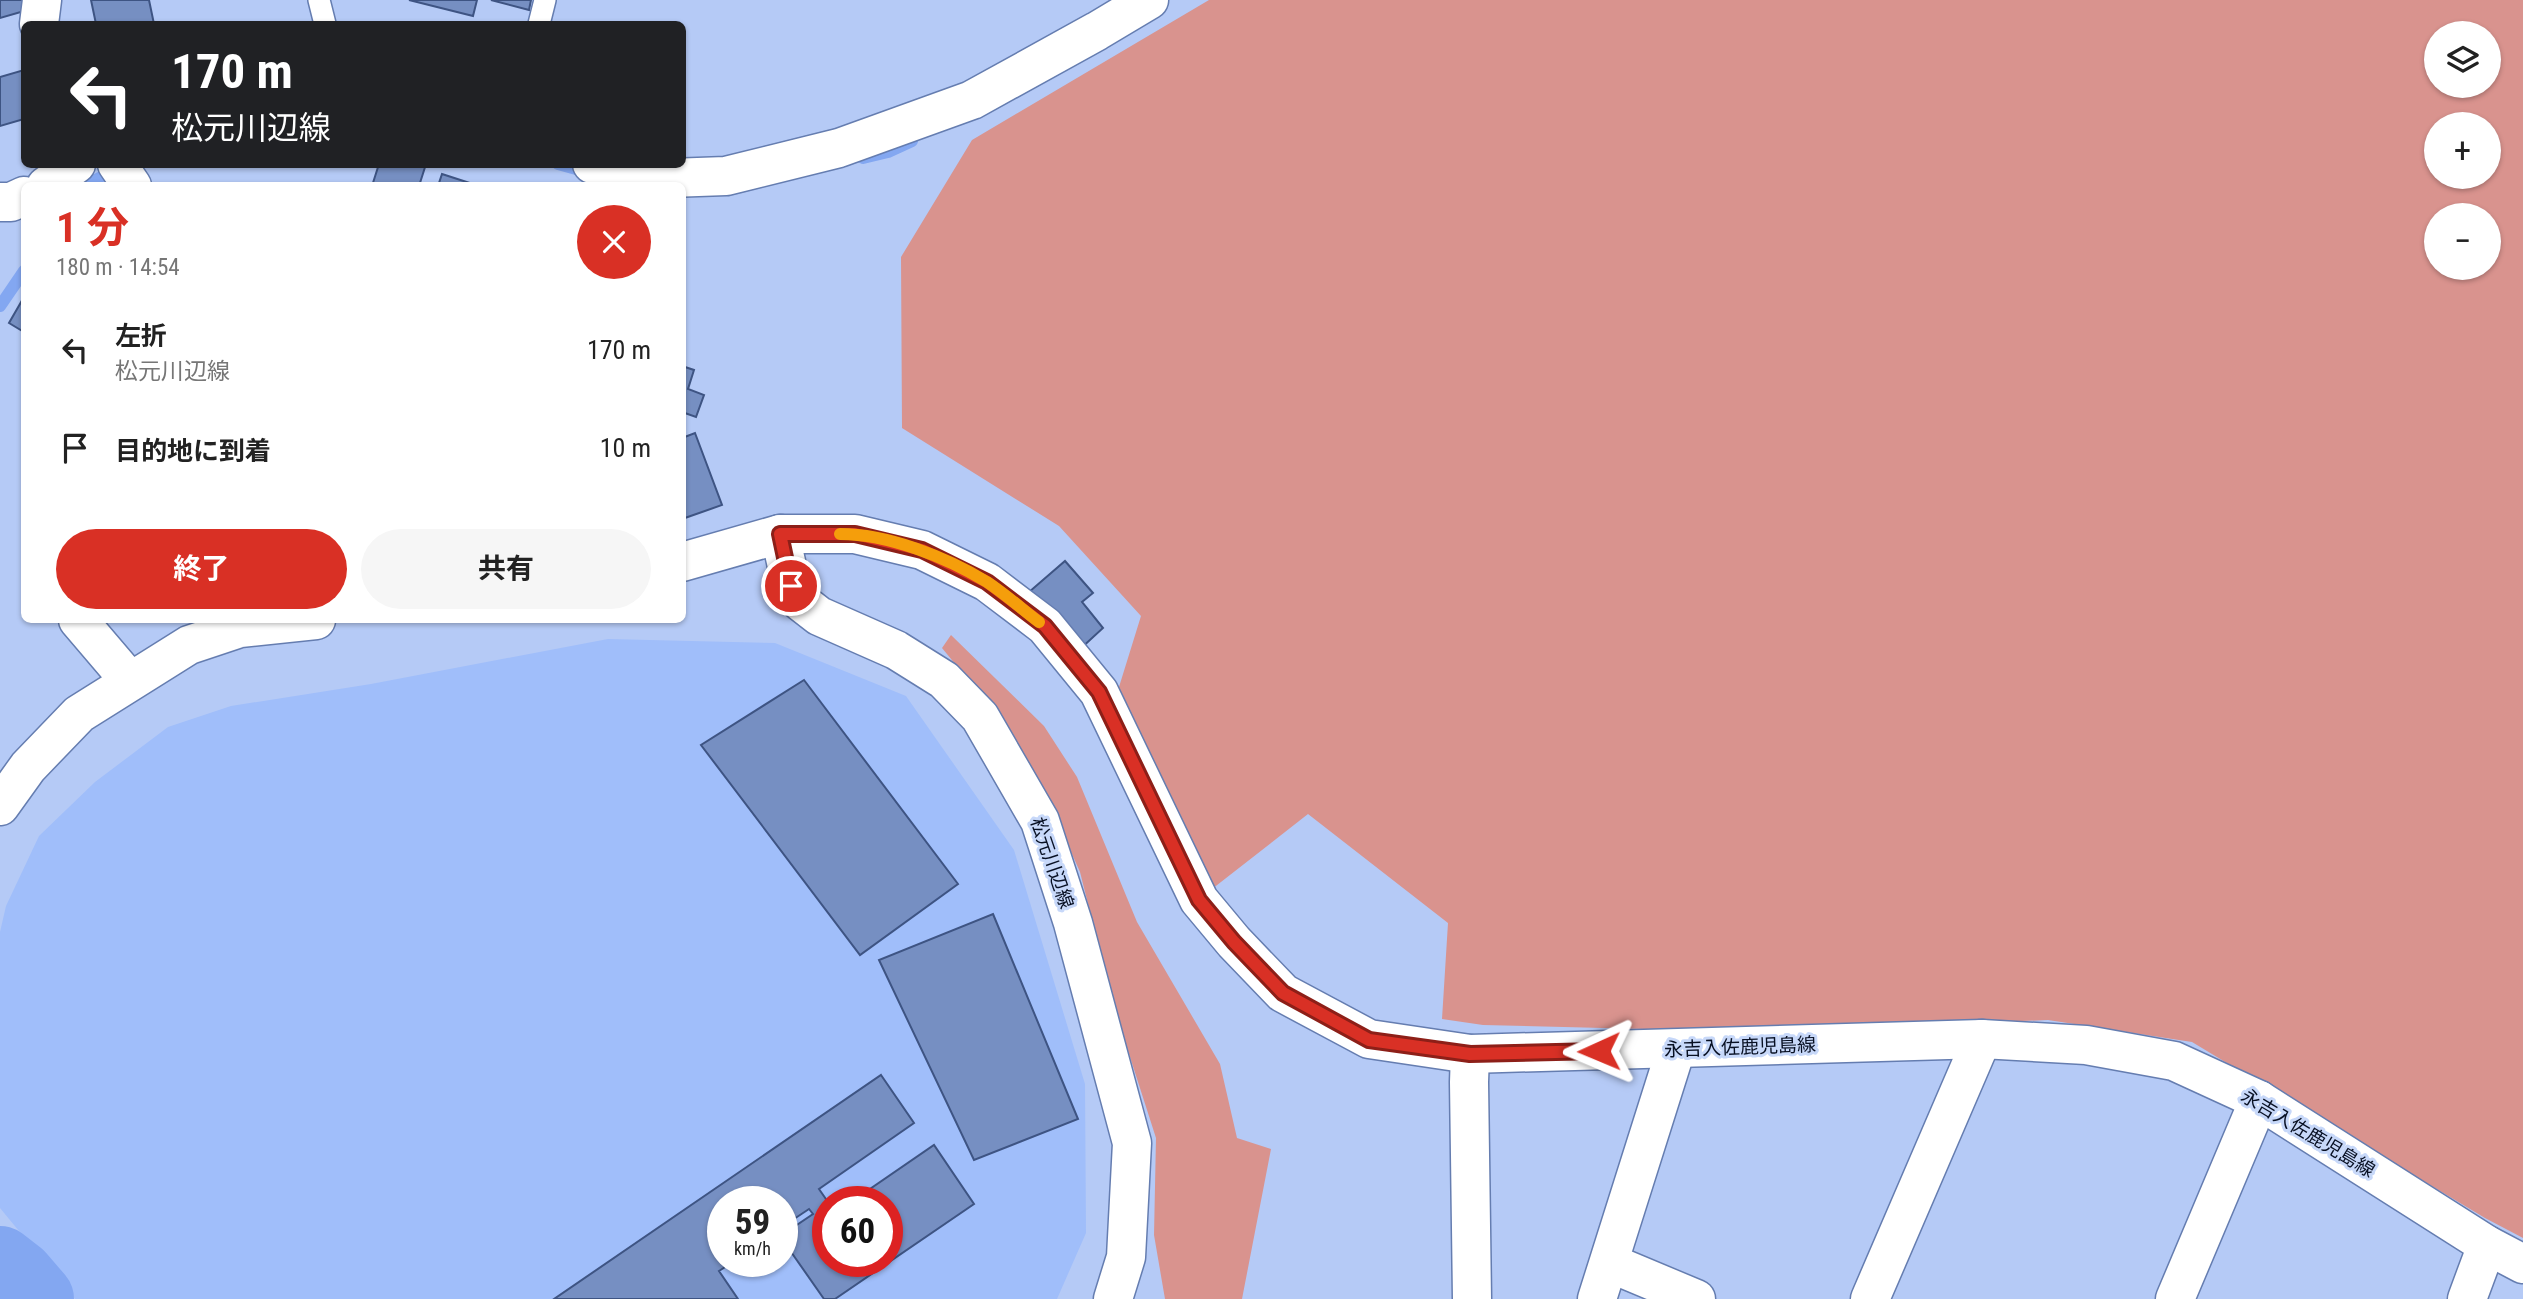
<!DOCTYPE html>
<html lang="ja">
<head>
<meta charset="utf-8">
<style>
	body { margin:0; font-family:"Roboto Condensed","Noto Sans JP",sans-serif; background:#f6f6f6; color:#222; height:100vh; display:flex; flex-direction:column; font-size:26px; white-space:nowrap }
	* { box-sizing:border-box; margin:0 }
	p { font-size:23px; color:#767676 }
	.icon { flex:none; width:38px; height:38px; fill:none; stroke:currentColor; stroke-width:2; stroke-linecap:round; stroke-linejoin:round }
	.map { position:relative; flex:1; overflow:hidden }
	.panel { position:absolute; left:21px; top:182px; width:665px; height:441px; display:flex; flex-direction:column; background:#fff; border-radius:10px; box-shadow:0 2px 5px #0004 }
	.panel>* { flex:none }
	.guide { position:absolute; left:21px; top:21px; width:665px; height:147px; border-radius:10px; box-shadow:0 2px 5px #0004; background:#202124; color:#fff; overflow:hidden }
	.controls { position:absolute; left:2424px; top:21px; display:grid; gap:14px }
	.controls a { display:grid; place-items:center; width:77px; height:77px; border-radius:50%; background:#fff; box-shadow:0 2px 5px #0004; font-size:35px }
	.speed { position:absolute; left:707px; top:1186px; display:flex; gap:14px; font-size:35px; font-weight:700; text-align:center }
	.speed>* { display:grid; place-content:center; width:91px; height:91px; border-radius:50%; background:#fff; box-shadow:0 2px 5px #0004; line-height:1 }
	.speed small { font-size:18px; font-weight:400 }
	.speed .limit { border:10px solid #d22; background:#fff; color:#111 }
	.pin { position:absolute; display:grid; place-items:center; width:60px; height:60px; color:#fff; margin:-30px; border:4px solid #fff; border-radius:50%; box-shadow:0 2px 7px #0007 }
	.me { position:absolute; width:77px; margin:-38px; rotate:269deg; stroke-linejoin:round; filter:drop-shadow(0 0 5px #0008) }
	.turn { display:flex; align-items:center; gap:24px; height:147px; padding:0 35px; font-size:32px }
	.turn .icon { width:91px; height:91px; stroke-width:2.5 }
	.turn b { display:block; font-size:49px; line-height:60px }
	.round { display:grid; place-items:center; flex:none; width:74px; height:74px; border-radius:37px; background:#f6f6f6 }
	.headline { display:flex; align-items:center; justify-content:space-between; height:119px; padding:0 35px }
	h1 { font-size:42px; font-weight:700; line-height:52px; color:#d93025 }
	.primary-button { display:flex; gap:14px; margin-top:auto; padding:14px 35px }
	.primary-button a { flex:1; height:80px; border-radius:42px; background:#d93025; color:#fff; font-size:28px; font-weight:700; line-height:80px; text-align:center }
	.primary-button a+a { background:#f6f6f6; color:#222 }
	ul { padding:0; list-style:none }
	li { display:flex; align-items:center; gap:21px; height:98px; padding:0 35px }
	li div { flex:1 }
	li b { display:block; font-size:26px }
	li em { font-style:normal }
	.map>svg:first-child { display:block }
</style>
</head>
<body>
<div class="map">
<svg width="2523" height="1299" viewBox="0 0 2523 1299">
	<rect width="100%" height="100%" fill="#b5caf6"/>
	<path fill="#a0befa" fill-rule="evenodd" d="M608 639 775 643 906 696 1014 850 1085 1084 1086 1233 1057 1299H75L0 1208V932L6 906 39 836 95 782 168 727 231 706 371 684ZM723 1202H782V1262H723ZM828 1202H887V1262H828Z"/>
	<g fill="#d9938e" fill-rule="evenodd">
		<path d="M1209 0H2523V1238L2485 1218 2192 1042 2048 1020 1763 1032 1483 1025 1442 1019 1448 923 1308 814 1212 889 1110 716 1141 616 1059 526 902 428 901 257 972 140ZM2436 33H2488V86H2436ZM2436 124H2488V177H2436ZM2436 215H2488V268H2436Z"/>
		<path d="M951 635 1044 726 1077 777 1137 922 1220 1064 1237 1138 1271 1149 1242 1299H1165L1154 1235 1156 1138 1114 1007 1080 872 1044 791 1002 721 942 648Z"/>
	</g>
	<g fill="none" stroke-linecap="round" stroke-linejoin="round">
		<g stroke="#83a7f1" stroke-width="12">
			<path d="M863 158 888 152 912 141"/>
			<path d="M558 164 587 172"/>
			<path d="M86 186 99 178"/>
			<path d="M0 306 24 271"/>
		</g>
		<path stroke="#83a7f1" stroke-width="74" d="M0 1263 18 1277 37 1299"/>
	</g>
	<g fill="#768fc2" stroke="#3e5483" stroke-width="2">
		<path d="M0 0H28L31 9 0 18Z"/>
		<path d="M91 0H149L154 24H96Z"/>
		<path d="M409 0H477L473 16Z"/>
		<path d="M491 0H531L529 10Z"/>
		<path d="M24 70V119L0 126V77Z"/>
		<path d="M379 164H426L419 186H372Z"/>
		<path d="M442 174 479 186H438Z"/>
		<path d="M24 297V332L9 323Z"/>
		<path d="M682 366 694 370 688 389 704 395 696 417 682 412Z"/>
		<path d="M695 433 722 505 682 519V438Z"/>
		<path d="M1065 561 1093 593 1082 602 1103 628 1079 650 1029 592Z"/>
		<path d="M804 680 958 884 860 955 701 745Z"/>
		<path d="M993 914 1078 1119 974 1160 879 960Z"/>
		<path d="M881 1075 914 1123 819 1189 828 1202V1262H887V1202H851L934 1145 974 1204 835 1299H824L782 1239V1235L813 1214 809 1209 782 1227V1202H723V1262H733L719 1271 738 1299H554Z"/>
	</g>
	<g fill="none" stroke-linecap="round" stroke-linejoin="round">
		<defs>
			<g id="service">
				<path d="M319 0 325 24"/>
				<path d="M539 24 545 0"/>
			</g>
			<g id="minor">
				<path d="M39 24 42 0"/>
				<path d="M117 164 132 186"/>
				<path d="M592 164 642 179 726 176 839 148 972 100 1097 31 1149 0"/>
				<path d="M46 186 76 164"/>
				<path d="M0 202H11L24 196"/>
				<path d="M78 620 130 681"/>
				<path d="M1470 1054 1469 1082 1472 1299"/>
				<path d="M1610 1263 1696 1299"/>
				<path d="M1597 1299 1676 1049"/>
				<path d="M1870 1299 1982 1039"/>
				<path d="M2175 1299 2259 1100"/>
				<path d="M2467 1299 2487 1245"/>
			</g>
			<path id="secondary" d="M780 534 791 585 801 602 819 616 896 650 944 680 980 717 1040 821 1073 923 1132 1143 1126 1257 1113 1299"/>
			<g id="primary">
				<path d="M682 562 780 534H855L922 550 987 582 1045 626 1099 692 1199 900 1234 942 1283 993 1369 1039 1470 1054 1982 1039 2086 1045 2174 1061 2259 1100 2487 1245 2523 1264"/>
				<path d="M0 806 28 767 79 714 189 645 240 628 316 620"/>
			</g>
		</defs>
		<use href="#service" stroke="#657db0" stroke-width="24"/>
		<use href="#minor" stroke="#657db0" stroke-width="41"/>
		<use href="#secondary" stroke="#657db0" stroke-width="41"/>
		<use href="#primary" stroke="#657db0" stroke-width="41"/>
		<use href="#service" stroke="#fff" stroke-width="21"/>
		<use href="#minor" stroke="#fff" stroke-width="38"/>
		<use href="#secondary" stroke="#fff" stroke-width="38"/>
		<use href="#primary" stroke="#fff" stroke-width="38"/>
	</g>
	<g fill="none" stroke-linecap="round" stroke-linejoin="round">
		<defs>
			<path id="route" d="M791 586 780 534H855L922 550 987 582 1045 626 1099 692 1199 900 1234 942 1283 993 1369 1040 1470 1054 1599 1051"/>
		</defs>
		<use href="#route" stroke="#8d1f18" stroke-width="18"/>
		<use href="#route" stroke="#d93025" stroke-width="12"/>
		<path stroke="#f59e0b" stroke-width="12" d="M840 534C888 534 946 557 987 582 1005 594 1022 609 1039 622"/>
	</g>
	<g text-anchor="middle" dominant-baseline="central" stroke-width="6" stroke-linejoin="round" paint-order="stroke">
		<g font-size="19" fill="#081023" stroke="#c7d8f9">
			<text transform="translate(1052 863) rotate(71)">松元川辺線</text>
			<text transform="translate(1740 1047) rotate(-2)">永吉入佐鹿児島線</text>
			<text transform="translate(2308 1133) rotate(31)">永吉入佐鹿児島線</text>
		</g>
	</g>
</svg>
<div class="controls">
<a><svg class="icon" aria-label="layers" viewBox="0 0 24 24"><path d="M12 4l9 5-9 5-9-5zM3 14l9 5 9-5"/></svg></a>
<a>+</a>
<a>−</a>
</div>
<div class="speed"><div>59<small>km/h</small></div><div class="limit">60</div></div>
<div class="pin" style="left:791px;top:586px;background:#d93025"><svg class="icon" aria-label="arrive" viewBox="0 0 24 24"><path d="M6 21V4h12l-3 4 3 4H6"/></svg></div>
<svg class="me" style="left:1599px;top:1051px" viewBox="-20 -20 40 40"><path d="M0-17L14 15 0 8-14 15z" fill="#d93025" stroke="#fff" stroke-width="4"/></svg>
<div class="guide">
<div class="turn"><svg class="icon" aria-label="left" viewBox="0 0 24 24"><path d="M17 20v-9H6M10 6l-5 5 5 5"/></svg><div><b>170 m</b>松元川辺線</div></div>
</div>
<section class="panel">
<div class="headline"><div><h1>1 分</h1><p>180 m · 14:54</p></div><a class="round" style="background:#d93025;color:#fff"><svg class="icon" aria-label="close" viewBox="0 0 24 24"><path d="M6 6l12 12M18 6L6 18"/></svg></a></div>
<ul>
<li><svg class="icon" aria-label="left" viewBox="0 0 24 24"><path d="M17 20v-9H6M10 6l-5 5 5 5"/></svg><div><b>左折</b><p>松元川辺線</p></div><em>170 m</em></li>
<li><svg class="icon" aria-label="arrive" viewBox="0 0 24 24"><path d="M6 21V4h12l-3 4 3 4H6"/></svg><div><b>目的地に到着</b></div><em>10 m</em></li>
</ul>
<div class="primary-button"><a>終了</a><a>共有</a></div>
</section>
</div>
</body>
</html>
